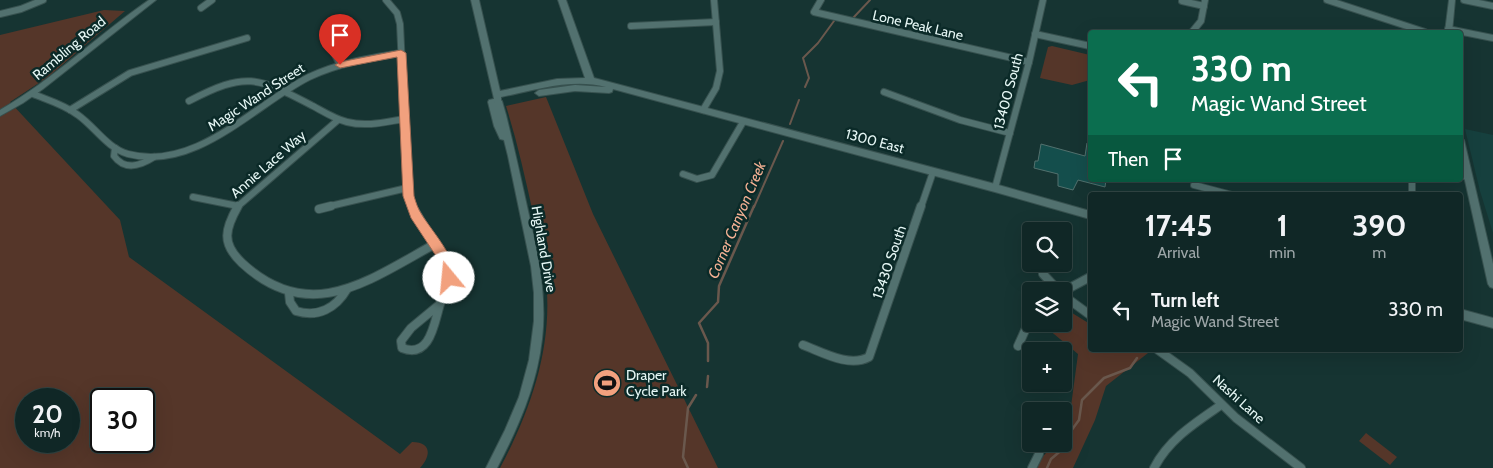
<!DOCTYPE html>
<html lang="en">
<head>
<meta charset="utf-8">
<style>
	body { margin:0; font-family:Cabin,sans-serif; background:#1e3332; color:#f1f3f6; height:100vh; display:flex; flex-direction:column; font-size:19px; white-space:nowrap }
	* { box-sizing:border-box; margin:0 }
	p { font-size:16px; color:#9ca5a7 }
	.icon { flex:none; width:28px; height:28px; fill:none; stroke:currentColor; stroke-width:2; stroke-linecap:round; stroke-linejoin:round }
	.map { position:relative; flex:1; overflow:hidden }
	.drawer { position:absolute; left:1088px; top:192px; width:375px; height:160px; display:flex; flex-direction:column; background:#102726; border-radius:5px; box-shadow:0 5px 20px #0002,0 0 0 1px #304443 }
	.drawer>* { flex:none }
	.banner { position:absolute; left:1088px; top:30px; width:375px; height:152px; border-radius:5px; box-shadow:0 5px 20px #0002,0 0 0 1px #304443; background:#0b6e4f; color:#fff; overflow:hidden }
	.tools { position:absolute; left:1022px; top:222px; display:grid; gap:10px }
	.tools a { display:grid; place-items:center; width:50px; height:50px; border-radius:5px; background:#102726; box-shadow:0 5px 20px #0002,0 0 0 1px #304443; font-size:25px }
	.speed { position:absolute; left:15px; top:388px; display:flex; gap:10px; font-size:25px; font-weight:700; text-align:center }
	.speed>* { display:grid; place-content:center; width:65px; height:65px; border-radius:50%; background:#102726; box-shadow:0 5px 20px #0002,0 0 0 1px #304443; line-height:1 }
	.speed small { font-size:12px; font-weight:400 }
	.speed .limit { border:2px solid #111; border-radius:8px; background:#fff; color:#111 }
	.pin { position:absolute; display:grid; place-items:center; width:42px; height:42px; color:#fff; margin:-51px -21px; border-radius:50% 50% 50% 0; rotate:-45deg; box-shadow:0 0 5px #0007 }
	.pin .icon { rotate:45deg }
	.me { position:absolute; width:55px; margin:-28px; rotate:343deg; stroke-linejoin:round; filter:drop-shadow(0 0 4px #0008) }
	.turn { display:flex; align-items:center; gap:18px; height:105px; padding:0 20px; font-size:22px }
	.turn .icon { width:65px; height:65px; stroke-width:2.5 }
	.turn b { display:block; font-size:35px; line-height:42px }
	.then { display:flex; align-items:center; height:48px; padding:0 20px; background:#0003; gap:10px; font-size:19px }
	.eta { display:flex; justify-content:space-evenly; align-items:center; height:85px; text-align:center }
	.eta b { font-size:30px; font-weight:700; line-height:35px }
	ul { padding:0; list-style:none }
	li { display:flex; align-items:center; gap:15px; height:65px; padding:0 20px }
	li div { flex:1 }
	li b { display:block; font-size:19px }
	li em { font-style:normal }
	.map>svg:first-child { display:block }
</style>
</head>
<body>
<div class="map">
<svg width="1493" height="468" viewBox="0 0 1493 468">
	<rect width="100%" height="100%" fill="#163432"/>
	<path fill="#16403e" d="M1465 129 1493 135V233L1480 191Z"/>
	<g fill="#553629" fill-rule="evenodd">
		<path d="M104 10 125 11 48 77 10 102 120 220 129 257 400 454 412 442C432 442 431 456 420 468H0V35ZM26 399H69V441H26ZM101 399H144V441H101Z"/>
		<path d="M1052 46 1090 55V80L1072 85 1040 78 1048 47Z"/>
		<path d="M546 97 593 214 718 468H500C532 408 555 341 545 272 542 252 537 232 533 213 525 177 517 141 506 106Z"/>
		<path d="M1064 308 1090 324V350H1142L1148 353 1106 386 1095 420 1073 468H1036C1042 457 1050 444 1064 444V438L1067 436 1078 354 1042 324H1064Z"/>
		<path d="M1366 433 1397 457 1390 465 1359 441Z"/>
	</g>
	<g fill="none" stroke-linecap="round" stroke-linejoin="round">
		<g stroke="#6a584d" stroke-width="2">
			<path d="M853 18 870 0"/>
			<path d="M805 87 809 78 803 58 818 43 834 21"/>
			<path d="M790 124 799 100"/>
			<path d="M754 207 783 141"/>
		</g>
		<g stroke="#6a584d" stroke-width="2.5">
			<path d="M708 361V343L699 323 718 302 719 286 754 206"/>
			<path d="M707 387 708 376"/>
			<path d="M688 468 683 457 688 408 696 395"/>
			<path d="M1047 468 1051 459 1064 448 1071 431 1079 420 1082 400 1104 378 1130 368 1137 358"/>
		</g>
	</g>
	<path fill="#144e4c" stroke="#52716e" d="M1087 143H1090V180H1106L1105 187 1078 180 1073 190 1058 186V174L1034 168 1035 161H1038L1041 144 1085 156Z"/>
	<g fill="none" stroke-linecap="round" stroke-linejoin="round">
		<defs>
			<g id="minor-far1">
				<path d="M386 0 397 13 400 24 408 196 412 207"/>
				<path d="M821 0 814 12 1029 62"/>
				<path d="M1327 0 1425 32"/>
				<path d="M1464 0 1493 6"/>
				<path d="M1182 1 1204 6"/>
				<path d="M201 8 212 0"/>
				<path d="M0 14 21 9 43 0"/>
				<path d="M631 26 716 22"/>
				<path d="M1448 29 1493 38"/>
				<path d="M1192 32 1201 21 1205 0"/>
				<path d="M1035 34 1090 46"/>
				<path d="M326 36 340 65"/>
				<path d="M884 92 960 120 1010 133"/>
				<path d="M33 94C48 100 65 105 78 115 95 127 107 148 128 154 196 172 255 104 309 77 338 63 370 58 401 53"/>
				<path d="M189 101C247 71 257 77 313 106 324 112 335 119 347 122 367 127 385 122 404 119"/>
				<path d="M70 110 130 73 247 38"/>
				<path d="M703 110 716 88 720 71 714 0"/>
				<path d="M115 148 114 156C125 171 140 166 154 157"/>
				<path d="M683 174 697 179 712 175 743 122"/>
				<path d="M1460 175 1468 177"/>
				<path d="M1412 180V195"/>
				<path d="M1194 185 1232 195"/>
				<path d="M995 188 1029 62 1043 0"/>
				<path d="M193 197 238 206"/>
				<path d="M237 207 338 120"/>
				<path d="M326 207 407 188"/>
				<path d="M921 207 933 172"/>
			</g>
			<g id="minor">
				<path d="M238 206C225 229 221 243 242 263 310 326 369 280 435 244"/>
				<path d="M412 206 448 267 449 281 440 304"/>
				<path d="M319 209 331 206"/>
				<path d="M1043 274 1059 291"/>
				<path d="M1064 291 1090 277"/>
				<path d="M289 293 290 302 296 311C318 318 336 308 347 289"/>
				<path d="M1064 296 1090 315"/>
				<path d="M440 304C434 324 430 359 402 348L401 341 411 328Z"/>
				<path d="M803 345C822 352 849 368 869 357L921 206"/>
				<path d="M1018 346 1031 317"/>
				<path d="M1158 350 1190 373 1236 418 1301 468"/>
				<path d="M1032 468 1039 454"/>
				<path d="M1154 468C1169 439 1195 423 1221 405"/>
			</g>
			<g id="tertiary">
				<path d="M149 0H156L43 89 23 103 0 116V110C54 79 98 35 149 0Z"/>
				<path d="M1449 0H1455L1452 32H1445Z"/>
				<path d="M498 98 502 101 506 115C514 147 521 179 528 211 538 254 547 295 542 339 537 385 518 428 497 468H486L505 430 519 397 529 360 534 321V293L531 266 508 156 504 140 500 139 494 126 488 102 489 100Z"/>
				<path d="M1460 137 1464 140 1493 264V288L1490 287 1488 284 1460 158Z"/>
			</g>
			<g id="secondary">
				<path d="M471 0H479L500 91 557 79 585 78 558 0H566L594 78 995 184 1090 211V219L995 192 613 89 612 92 609 93 575 91 539 96 535 93 539 90 575 85 606 87C572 78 535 90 501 97V103H495Z"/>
				<path d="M1460 309 1493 318V328L1460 319Z"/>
			</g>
		</defs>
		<use href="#minor-far1" stroke="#37514f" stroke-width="8"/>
		<use href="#minor" stroke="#37514f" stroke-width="10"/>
		<use href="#tertiary" stroke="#37514f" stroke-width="2"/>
		<use href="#secondary" stroke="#37514f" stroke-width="2"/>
		<use href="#minor-far1" stroke="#52716f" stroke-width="6"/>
		<use href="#minor" stroke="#52716f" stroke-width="8"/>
		<use href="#tertiary" fill="#52716f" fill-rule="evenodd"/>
		<use href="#secondary" fill="#52716f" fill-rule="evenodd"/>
	</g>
	<path fill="#f2a17e" stroke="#9d6952" d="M401 50 406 53 414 196C416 203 418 209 422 215 431 230 462 264 454 282H445L442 265 411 218 403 196 397 57 340 68 335 65 340 62Z"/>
	<defs>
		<symbol id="stadium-disc" viewBox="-11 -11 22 22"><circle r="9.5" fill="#f2a17e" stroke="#0b2a28"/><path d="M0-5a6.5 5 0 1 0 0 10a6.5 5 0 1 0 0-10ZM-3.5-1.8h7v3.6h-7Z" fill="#111"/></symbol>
	</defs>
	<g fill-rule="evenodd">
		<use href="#stadium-disc" x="591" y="367" width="32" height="32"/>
	</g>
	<g text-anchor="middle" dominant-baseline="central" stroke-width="5" stroke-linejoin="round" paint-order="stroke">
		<g font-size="14" fill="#e6f7f5" stroke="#0b2a28">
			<text transform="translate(918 25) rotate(13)">Lone Peak Lane</text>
			<text transform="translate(69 48) rotate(-40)">Rambling Road</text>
			<text transform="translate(1008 91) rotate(-75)">13400 South</text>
			<text transform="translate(256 97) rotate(-33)">Magic Wand Street</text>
			<text transform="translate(875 141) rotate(15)">1300 East</text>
			<text transform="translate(268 164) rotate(-41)">Annie Lace Way</text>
			<text transform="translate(544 249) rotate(80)">Highland Drive</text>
			<text transform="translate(889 262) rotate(-71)">13430 South</text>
			<text transform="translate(1239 399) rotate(42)">Nashi Lane</text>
		</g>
		<g font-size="14" fill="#e6f7f5" stroke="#0b2a28" text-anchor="start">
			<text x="626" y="375">Draper<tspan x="626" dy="16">Cycle Park</tspan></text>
		</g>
		<g font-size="15" font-style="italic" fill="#f4b194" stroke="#0b2a28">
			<text transform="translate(737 220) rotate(-67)">Corner Canyon Creek</text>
		</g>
	</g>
</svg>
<div class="tools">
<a><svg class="icon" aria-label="search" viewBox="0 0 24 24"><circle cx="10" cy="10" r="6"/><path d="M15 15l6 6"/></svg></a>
<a><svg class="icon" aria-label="layers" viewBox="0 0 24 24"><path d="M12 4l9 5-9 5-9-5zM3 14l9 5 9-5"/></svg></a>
<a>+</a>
<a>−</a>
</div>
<div class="speed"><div>20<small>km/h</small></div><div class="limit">30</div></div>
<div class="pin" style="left:340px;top:65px;background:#d93025"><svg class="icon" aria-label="arrive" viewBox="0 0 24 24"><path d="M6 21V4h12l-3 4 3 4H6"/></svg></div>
<svg class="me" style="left:449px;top:278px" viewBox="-20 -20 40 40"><circle r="19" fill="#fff"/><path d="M0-13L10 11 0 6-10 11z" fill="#f2a17e"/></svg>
<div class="banner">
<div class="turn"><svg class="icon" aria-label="left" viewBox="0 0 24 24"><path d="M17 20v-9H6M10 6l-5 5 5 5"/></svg><div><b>330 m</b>Magic Wand Street</div></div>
<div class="then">Then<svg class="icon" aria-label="arrive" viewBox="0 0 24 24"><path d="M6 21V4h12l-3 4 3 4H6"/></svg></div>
</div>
<section class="drawer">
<div class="eta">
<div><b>17:45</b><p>Arrival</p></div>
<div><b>1</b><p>min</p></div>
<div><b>390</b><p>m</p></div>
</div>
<ul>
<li><svg class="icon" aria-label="left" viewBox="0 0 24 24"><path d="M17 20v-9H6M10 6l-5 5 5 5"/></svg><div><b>Turn left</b><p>Magic Wand Street</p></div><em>330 m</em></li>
</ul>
</section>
</div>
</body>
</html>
